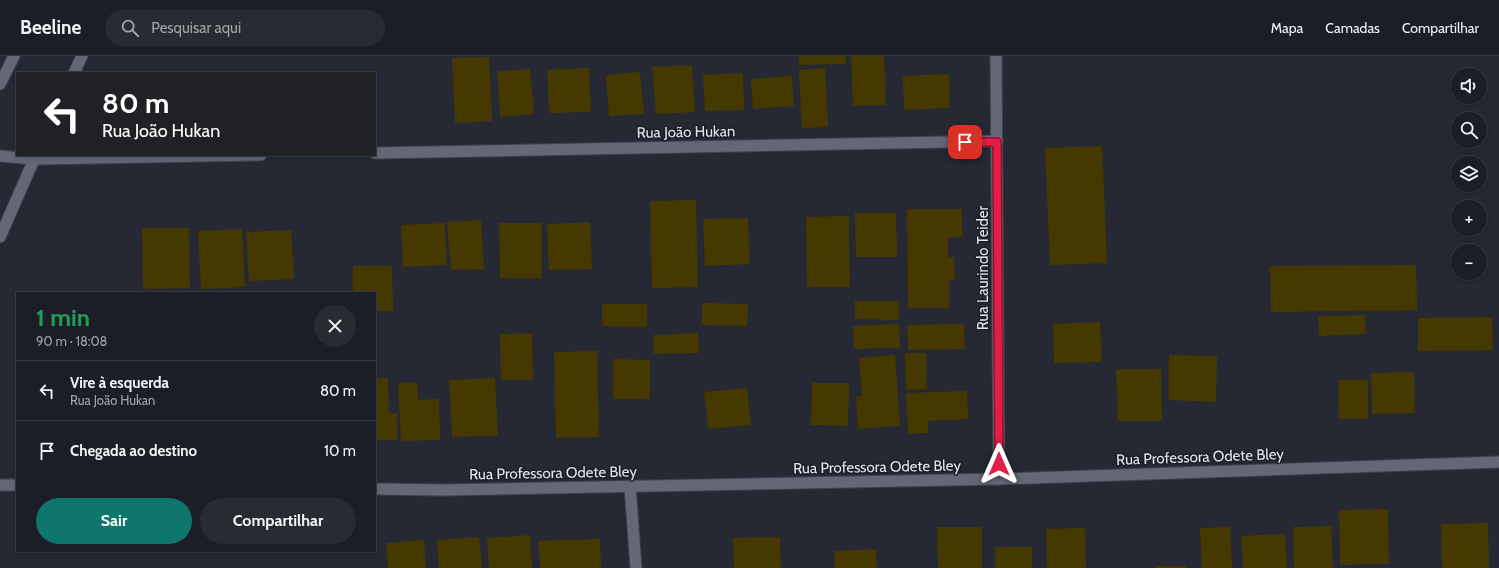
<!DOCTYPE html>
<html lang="pt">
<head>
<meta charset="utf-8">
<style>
	body { margin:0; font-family:Cabin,sans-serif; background:#292b33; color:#f1f3f6; height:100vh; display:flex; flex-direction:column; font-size:15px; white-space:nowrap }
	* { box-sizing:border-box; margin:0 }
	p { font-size:13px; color:#a0a2a7 }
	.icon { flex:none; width:22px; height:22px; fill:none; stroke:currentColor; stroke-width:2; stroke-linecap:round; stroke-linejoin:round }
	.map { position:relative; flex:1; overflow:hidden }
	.details { position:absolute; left:16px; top:236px; width:360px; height:260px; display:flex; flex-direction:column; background:#1c1e27; border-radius:0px; box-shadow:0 2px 6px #0003,0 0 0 1px #3a3c44 }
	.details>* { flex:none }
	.banner { position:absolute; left:16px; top:16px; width:360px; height:84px; border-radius:0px; box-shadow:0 2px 6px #0003,0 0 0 1px #3a3c44; background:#202124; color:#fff; overflow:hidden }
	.buttons { position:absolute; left:1451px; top:12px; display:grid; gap:8px }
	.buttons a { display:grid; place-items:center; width:36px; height:36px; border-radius:50%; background:#1c1e27; box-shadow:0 2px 6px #0003,0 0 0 1px #3a3c44; font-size:20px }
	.pin { position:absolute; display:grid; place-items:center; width:34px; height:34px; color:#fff; margin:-17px; border-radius:8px; box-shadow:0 2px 6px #0006 }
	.me { position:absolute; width:44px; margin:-22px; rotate:0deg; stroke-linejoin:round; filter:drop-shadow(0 0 3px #0008) }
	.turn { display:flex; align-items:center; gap:14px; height:84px; padding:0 20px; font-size:18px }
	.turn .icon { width:52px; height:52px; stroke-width:2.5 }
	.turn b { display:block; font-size:28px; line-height:34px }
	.round { display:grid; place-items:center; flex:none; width:42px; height:42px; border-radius:21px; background:#292b33 }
	.summary { display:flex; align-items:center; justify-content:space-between; height:68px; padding:0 20px }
	h1 { font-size:24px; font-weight:700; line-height:30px; color:#1e9e55 }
	.action { display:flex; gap:8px; margin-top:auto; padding:8px 20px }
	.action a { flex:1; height:46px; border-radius:24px; background:#0f766e; color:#fff; font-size:16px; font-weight:700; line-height:46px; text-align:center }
	.action a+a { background:#292b33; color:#f1f3f6 }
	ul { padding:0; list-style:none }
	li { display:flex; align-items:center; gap:12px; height:60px; padding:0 20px; border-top:1px solid #3a3c44 }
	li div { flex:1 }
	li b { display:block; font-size:15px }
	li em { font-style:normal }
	header { display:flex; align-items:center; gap:24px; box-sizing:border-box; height:56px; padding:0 20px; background:#1c1e27; border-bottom:1px solid #3a3c44 }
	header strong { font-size:19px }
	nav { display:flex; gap:22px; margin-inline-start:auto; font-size:14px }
	.search { width:280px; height:36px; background:#292b33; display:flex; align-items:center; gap:10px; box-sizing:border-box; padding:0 14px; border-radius:22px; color:#a0a2a7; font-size:15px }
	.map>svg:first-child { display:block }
</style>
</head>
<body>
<header>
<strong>Beeline</strong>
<div class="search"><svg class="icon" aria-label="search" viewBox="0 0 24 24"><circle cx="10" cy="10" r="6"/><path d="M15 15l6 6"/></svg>Pesquisar aqui</div>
<nav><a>Mapa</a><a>Camadas</a><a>Compartilhar</a></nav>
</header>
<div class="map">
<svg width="1499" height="512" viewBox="0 0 1499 512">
	<rect width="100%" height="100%" fill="#262834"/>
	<g fill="#463900">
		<path d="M799 0H846V8L799 9Z"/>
		<path d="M851 0H884L886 49 853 50Z"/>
		<path d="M489 1 492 65 455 67 452 2Z"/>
		<path d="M692 9 695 56 656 58 652 11Z"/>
		<path d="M589 12 591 56 549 57 547 14Z"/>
		<path d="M825 12 828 71 802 72 799 14Z"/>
		<path d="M530 13 534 58 500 61 497 15Z"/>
		<path d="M640 16 644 58 609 60 606 19Z"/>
		<path d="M743 17 744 54 705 55 703 19Z"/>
		<path d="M949 18 950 52 904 54 903 20Z"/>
		<path d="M792 20 794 50 753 53 751 23Z"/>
		<path d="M1102 90 1107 207 1050 209 1045 92Z"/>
		<path d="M696 144 698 231 652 232 650 145Z"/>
		<path d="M907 153H962V181L948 182V201H954L955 224H949V252H908Z"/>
		<path d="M855 157H896L897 201H856Z"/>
		<path d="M849 160 850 231H807L806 161Z"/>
		<path d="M748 162 750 208 705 210 703 163Z"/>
		<path d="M481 164 484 213 451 214 447 166Z"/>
		<path d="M590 166 592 213 549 214 547 168Z"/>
		<path d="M445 167 447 209 403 211 401 169Z"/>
		<path d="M499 167H542V222H500Z"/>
		<path d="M142 172H189L190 232 143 233Z"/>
		<path d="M242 173 245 231 201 233 198 175Z"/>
		<path d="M291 174 294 223 249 225 246 176Z"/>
		<path d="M1416 209 1417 254 1271 256 1270 210Z"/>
		<path d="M353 210H392L393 255H375V237H353Z"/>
		<path d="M855 245H899V264L855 263Z"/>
		<path d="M702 247 748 248 747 270 702 269Z"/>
		<path d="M602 248H647V271L602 270Z"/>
		<path d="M1365 259 1366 278 1319 280 1318 260Z"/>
		<path d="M1492 261 1493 294 1418 295V262Z"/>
		<path d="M1100 266 1102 306 1054 307 1053 268Z"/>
		<path d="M899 268 900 292 854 293 853 270Z"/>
		<path d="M964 268 965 293 908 294 907 269Z"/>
		<path d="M532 277 533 324H501L500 278Z"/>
		<path d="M698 277 699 297 654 298 653 279Z"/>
		<path d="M597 295 599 381 556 382 554 296Z"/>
		<path d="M905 297H926L927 333 906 334Z"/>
		<path d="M895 299 900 370 858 373 856 341 862 340 859 302Z"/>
		<path d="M1169 299 1217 300 1216 346 1169 344Z"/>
		<path d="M613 303 650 304V343H613Z"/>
		<path d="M1116 313H1161L1162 365H1118Z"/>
		<path d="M1414 316 1415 357 1372 358 1371 317Z"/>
		<path d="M375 322H388L389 357H397L398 384H375Z"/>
		<path d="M495 322 498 380 452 381 449 324Z"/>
		<path d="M1338 324H1368V363H1339Z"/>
		<path d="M417 326 418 344 439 343 440 384 401 385 398 327Z"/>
		<path d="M812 327H849L848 370 811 369Z"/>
		<path d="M747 332 751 369 708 373 704 336Z"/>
		<path d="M967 335 968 363 928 365V377L908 378 906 337Z"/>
		<path d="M1388 453 1389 508 1340 509 1339 454Z"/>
		<path d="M1488 467 1489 512H1442L1441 468Z"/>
		<path d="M1331 470 1333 512H1294L1293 471Z"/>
		<path d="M937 471H982V512H938Z"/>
		<path d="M1230 471 1232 512H1202L1200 472Z"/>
		<path d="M1085 472 1086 512H1047L1046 473Z"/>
		<path d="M1285 478 1287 512H1243L1241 480Z"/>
		<path d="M530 479 532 512H489L487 482Z"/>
		<path d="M479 481 482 512H439L437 484Z"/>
		<path d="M780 481 781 512H734L733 482Z"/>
		<path d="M600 483 601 512H540L538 485Z"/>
		<path d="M424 484 426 512H388L386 487Z"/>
		<rect x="995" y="491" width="37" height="21"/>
		<path d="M876 493 877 512H835L834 495Z"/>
		<rect x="1155" y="510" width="31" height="2"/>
	</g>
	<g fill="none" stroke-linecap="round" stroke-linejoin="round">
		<defs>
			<g id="minor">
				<path d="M996 0 999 423"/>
				<path d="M375 97 997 85"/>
				<path d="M0 100 34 103 261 99"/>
				<path d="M0 429H17"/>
				<path d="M630 430 636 512"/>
				<path d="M375 433 442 434 999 423 1499 406"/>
			</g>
			<g id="tertiary">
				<path d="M74 17 82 0"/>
				<path d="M0 28 14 0"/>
				<path d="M0 181 36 99"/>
			</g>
		</defs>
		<use href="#minor" stroke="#42434e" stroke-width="13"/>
		<use href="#tertiary" stroke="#42434e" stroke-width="13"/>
		<use href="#minor" stroke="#646775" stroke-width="11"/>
		<use href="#tertiary" stroke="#646775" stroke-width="11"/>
	</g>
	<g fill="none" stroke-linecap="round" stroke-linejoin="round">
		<defs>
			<path id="route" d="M965 86H997L999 408"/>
		</defs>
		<use href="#route" stroke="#92132f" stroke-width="10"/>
		<use href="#route" stroke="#e11d48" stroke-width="7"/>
	</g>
	<g text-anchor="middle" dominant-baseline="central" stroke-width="3" stroke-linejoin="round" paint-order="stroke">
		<g font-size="15" fill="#e2e4ed" stroke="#1c1e2a">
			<text transform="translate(686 76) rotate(-1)">Rua João Hukan</text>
			<text transform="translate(983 212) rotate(-90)">Rua Laurindo Teider</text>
			<text transform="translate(1200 401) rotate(-2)">Rua Professora Odete Bley</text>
			<text transform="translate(877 411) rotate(-1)">Rua Professora Odete Bley</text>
			<text transform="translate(553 417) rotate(-1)">Rua Professora Odete Bley</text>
		</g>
	</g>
</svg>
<div class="buttons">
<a><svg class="icon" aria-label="sound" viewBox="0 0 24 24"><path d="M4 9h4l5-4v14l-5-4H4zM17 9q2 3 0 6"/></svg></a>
<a><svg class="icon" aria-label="search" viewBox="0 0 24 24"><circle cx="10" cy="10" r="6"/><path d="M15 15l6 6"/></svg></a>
<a><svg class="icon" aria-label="layers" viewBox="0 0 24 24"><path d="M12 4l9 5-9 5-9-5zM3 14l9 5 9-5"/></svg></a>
<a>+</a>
<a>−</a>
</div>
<div class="pin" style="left:965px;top:86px;background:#d93025"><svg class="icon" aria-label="arrive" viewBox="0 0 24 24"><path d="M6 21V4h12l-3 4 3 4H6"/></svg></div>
<svg class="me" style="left:999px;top:408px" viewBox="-20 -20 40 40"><path d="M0-17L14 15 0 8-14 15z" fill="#e11d48" stroke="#fff" stroke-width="4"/></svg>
<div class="banner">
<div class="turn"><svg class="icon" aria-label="left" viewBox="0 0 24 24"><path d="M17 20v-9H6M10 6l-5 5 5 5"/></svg><div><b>80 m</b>Rua João Hukan</div></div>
</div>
<section class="details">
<div class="summary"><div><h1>1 min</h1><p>90 m · 18:08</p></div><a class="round"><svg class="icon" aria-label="close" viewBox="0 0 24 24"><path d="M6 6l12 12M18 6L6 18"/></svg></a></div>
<ul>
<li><svg class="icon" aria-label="left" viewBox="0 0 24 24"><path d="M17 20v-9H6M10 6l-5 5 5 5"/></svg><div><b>Vire à esquerda</b><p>Rua João Hukan</p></div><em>80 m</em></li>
<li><svg class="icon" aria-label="arrive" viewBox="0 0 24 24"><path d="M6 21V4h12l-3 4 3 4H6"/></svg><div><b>Chegada ao destino</b></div><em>10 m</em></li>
</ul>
<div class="action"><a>Sair</a><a>Compartilhar</a></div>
</section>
</div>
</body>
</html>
